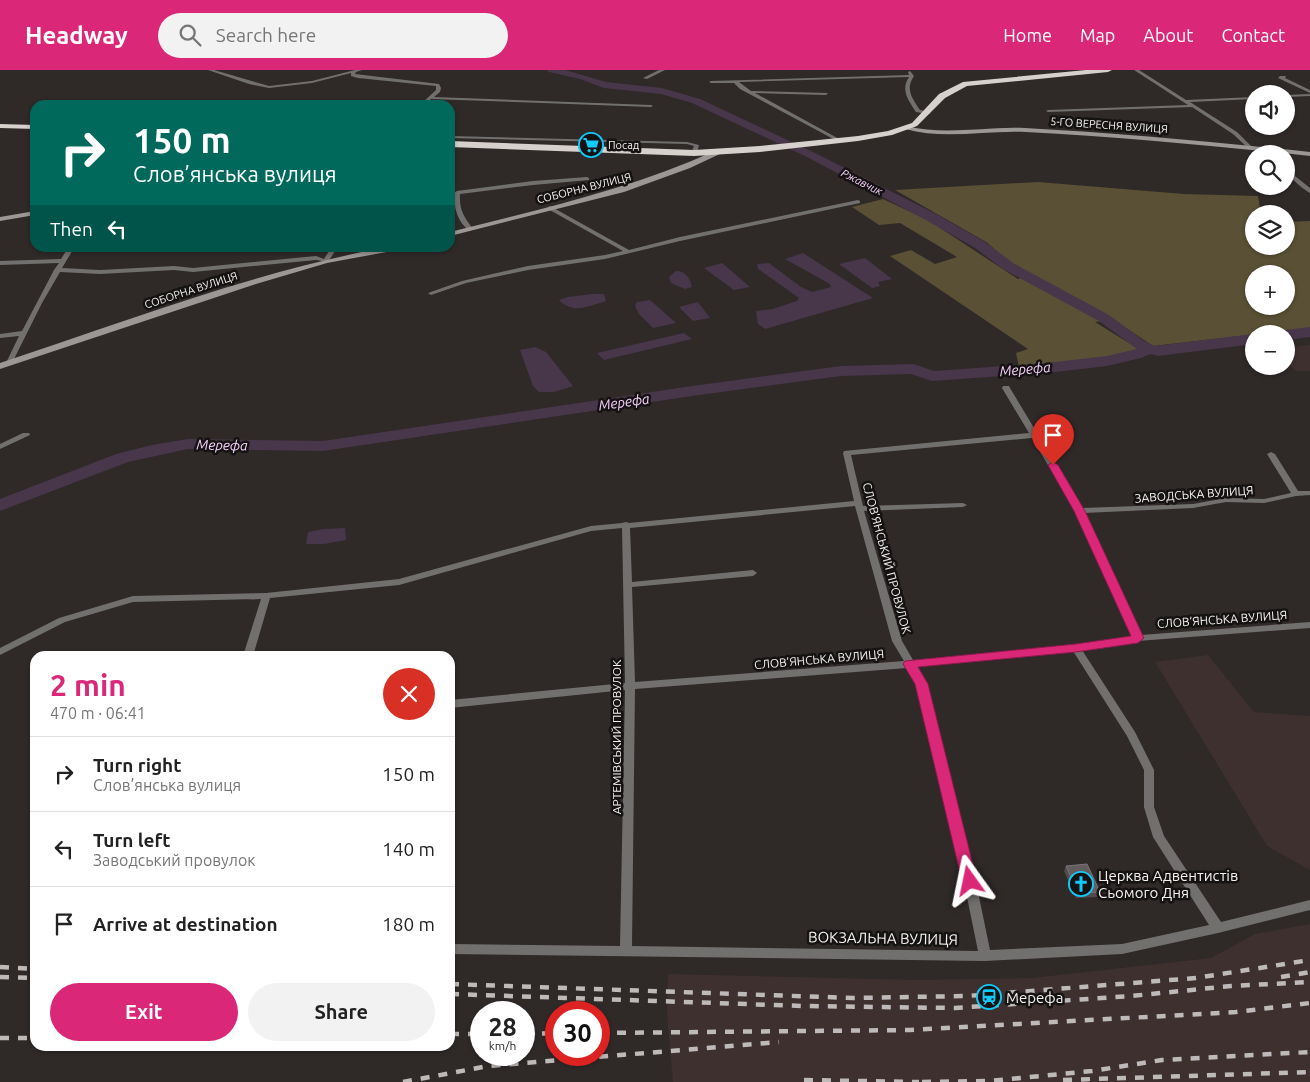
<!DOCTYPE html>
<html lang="en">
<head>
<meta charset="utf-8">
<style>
	body { margin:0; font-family:Ubuntu,sans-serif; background:#f2f2f2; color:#222; height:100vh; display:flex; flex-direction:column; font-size:19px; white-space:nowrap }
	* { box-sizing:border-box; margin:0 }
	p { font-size:16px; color:#767676 }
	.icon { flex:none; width:28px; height:28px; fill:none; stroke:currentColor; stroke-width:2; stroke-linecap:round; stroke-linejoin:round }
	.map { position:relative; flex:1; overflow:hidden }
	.side { position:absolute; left:30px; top:581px; width:425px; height:400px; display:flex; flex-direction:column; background:#fff; border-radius:15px; box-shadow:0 1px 4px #0004 }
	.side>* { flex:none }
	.guide { position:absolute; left:30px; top:30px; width:425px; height:152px; border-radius:15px; box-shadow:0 1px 4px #0004; background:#00695c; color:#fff; overflow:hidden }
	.fabs { position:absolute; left:1245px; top:15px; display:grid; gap:10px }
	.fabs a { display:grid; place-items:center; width:50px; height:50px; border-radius:50%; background:#fff; box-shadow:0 1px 4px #0004; font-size:25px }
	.speed { position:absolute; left:470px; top:931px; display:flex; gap:10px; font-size:25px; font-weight:700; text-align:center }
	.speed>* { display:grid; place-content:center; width:65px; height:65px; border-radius:50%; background:#fff; box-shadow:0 1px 4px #0004; line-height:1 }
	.speed small { font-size:12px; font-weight:400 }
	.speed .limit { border:8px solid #d22; background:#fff; color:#111 }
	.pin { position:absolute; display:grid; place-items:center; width:42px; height:42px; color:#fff; margin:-51px -21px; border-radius:50% 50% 50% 0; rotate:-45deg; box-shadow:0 0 5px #0007 }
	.pin .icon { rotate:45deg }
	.me { position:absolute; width:55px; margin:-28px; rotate:348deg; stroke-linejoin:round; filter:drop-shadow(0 0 4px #0008) }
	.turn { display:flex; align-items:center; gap:18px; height:105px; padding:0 20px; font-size:22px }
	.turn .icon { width:65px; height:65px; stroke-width:2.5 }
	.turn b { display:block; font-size:35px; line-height:42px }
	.then { display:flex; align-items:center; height:48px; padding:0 20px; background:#0003; gap:10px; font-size:19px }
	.round { display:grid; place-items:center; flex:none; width:52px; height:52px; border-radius:26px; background:#f2f2f2 }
	.headline { display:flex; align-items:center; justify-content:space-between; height:85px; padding:0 20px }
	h1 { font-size:30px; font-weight:700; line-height:38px; color:#db2777 }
	.action { display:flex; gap:10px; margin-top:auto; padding:10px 20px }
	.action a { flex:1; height:58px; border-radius:30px; background:#db2777; color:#fff; font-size:20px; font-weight:700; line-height:58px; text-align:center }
	.action a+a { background:#f2f2f2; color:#222 }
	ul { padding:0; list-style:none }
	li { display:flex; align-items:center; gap:15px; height:75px; padding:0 20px; border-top:1px solid #e0e0e0 }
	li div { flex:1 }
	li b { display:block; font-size:19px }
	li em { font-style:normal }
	header { display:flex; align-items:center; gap:30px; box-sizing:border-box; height:70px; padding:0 25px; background:#db2777; color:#fff }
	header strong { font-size:24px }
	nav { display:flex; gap:28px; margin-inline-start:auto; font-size:18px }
	.search { width:350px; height:45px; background:#f2f2f2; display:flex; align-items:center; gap:12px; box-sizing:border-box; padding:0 18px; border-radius:28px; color:#767676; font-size:19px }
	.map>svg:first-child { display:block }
</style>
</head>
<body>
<header>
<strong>Headway</strong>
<div class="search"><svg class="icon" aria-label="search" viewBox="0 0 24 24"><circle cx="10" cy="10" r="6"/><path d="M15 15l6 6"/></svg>Search here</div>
<nav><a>Home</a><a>Map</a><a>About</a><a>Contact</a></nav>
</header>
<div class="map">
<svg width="1310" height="1012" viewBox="0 0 1310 1012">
	<rect width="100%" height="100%" fill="#2f2928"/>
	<g fill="#3d302f">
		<path d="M1310 275V301H1296L1286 292V278Z"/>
		<path d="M1208 585 1254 642 1310 646V800L1267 776 1155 592Z"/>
		<path d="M1310 854V1012H673L667 945 668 904 920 910 1032 908 1211 888 1255 864Z"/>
	</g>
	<path fill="#595035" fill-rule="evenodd" d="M1038 112 1184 124 1258 126 1261 144H1254V176H1286V152L1310 151V258L1153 276 1114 250 1095 252 1137 278 1131 284 1019 297 1016 283 1028 279 890 186 911 180 935 194 957 187 900 153 879 155 852 137 883 129 928 150 1018 209 1027 206 986 172 895 120ZM1254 204H1286V236H1254Z"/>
	<g fill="#48364b">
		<path d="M803 183 873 228 765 259 758 254 756 241 773 239 797 231 799 228 758 199 757 194 769 193 801 217 812 222 831 217 830 214 785 189Z"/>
		<path d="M865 188 892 209 878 212 880 216 872 218 839 194Z"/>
		<path d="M722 193 750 217 734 220 704 198Z"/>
		<path d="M676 201C686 201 690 208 692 217L685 219 671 213 669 207Z"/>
		<path d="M592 224H604L606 231C588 236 574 245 559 230L568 227Z"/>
		<path d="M650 230 676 253 653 258 639 244 635 236 637 232Z"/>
		<path d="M698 232 710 248 693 251 679 237Z"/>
		<path d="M684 263 692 269 604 290 597 283Z"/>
		<path d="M535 277 546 282 573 316 554 322H539L533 316 520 280Z"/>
		<path d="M345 458 346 470 324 474H306L308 462 324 459Z"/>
	</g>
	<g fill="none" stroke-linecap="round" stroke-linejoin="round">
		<g fill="#48364b" fill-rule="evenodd">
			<path d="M547 0H565L606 12 662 18 700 29 813 82 936 144 985 172 1013 193 1109 245 1144 271 1155 276 1254 264V274L1158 286 1151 284 1141 288 1107 296 1047 303 932 311 911 304 841 306 692 326 323 381 188 379 128 392 0 441V429L116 384 152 375 188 369 323 371 692 316 841 296 913 294 934 301 1047 293 1107 286 1137 279 1099 251 1003 199 975 178 926 150 805 86 692 33 661 24 604 18 580 9 549 2Z"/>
			<path d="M1310 257V267L1286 270V264H1279L1286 260Z"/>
		</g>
		<g fill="#72706e" fill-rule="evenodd">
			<path d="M208 0H214L269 16 312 11 355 0H362L356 2 355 4 439 14 441 18 440 22 434 27 651 35 653 36 651 37 431 29 425 35H420L436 20V16L358 8 351 6V3L312 13 269 18 249 14Z"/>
			<path d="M659 0H665L647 9 643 8Z"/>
			<path d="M1134 0H1139L1186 30 1254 27V29L1190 32 1237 62 1253 78 1249 79 1233 64 1192 37 1048 42 1046 41 1048 40 1188 35Z"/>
			<path d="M910 1 914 6C905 19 912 28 920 40L930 42V44L916 42C909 31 900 20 909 7L739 12 751 21 828 23 826 25 755 23 841 70V71L839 72 740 19 734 13H711L709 12 711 11 909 5 908 2Z"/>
			<path d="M1280 6H1286L1285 8 1310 20V23L1278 8Z"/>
			<path d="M1310 24V26L1286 27V25Z"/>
			<path d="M450 66 687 72 699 75 697 83 694 85 691 83 694 76 687 74 450 68Z"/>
			<path d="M1286 93 1289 94 1295 106 1310 118V123C1299 116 1286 106 1286 93Z"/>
			<path d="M587 107 589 108V110L533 115 460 124C459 140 464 147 473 159L470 161C457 152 454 138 454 123L457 121 533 111Z"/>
			<path d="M858 130 860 131V133L680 171 605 189 528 200 466 213 431 225 428 223 462 211 528 196 605 185 623 181 548 139V137L550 136 629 180 680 167Z"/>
			<path d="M68 178H74L62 198 100 200 174 196 193 198 316 186 324 189 331 178H337L328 192 316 190 193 202 174 200 100 204 60 202 42 233 12 293 11 294H7L6 293 19 266 0 268V264L22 261 54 200 59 193 0 195V191L61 189Z"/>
			<path d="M1003 316H1009L1010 318 1082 438 1193 434 1226 428 1264 429 1291 423 1267 384 1271 382 1275 384 1298 421H1310V425L1296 426 1264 433 1226 432 1193 438 1084 443 1141 565 1310 552V558L1138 571 1082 580 1135 662 1154 700V737L1164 766 1221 852 1310 830V840L1218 863 1122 884 985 891 450 884V874L620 876 625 620 450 638V630L625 613 622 458 591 461 399 515 270 528 253 586H243L261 529 133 532 65 552 0 585V578L59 548 133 526 266 523 399 509 591 456 622 453 626 452 629 453 854 431 843 383 844 381 1029 363 1002 318ZM1032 368 1075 441 1132 566 1076 575 913 590 902 571 864 441 963 437 967 435 963 433 863 436 851 385ZM855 436 892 571 904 591 635 612 632 517 753 506 757 503 753 500 632 512 630 458ZM1073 581 1127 666 1144 700V737L1153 767 1209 855 1122 874 990 880 972 793 926 614 916 597ZM907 598 916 614 960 793 978 881 632 876 635 619Z"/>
			<path d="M23 363H29L30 365 0 379V374Z"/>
		</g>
		<g fill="#9b9795" fill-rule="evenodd">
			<path d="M907 56C946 66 985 56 1025 58 1120 63 1215 72 1310 82V86C1215 76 1121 67 1026 62 985 60 945 70 905 59L904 58Z"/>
			<path d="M717 80 724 82 690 98 624 122 450 166V162C541 139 631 119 717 80Z"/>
			<path d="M35 141V145L0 151V147Z"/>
			<path d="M382 178H396L392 181 327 193 256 214 0 299V293C126 251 251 203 382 178Z"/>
		</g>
		<g fill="#d7d1cd" fill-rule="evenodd">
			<path d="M1086 0H1112L1108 2 967 16 945 28 917 56 892 65 858 71 760 82 694 86 450 77V71L694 80 760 76 858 66 888 61 912 53 939 24 963 12Z"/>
			<path d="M0 54 35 55V59L0 58Z"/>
		</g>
		<g stroke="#bfbaba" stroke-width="4.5" stroke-dasharray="9 9" stroke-linecap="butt">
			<path d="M0 897 35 899"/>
			<path d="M0 907 35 908"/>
			<path d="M1281 907 1310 902"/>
			<path d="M450 914 853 928 967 926 1196 908 1310 890"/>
			<path d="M450 924 803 936 955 938 1131 926 1231 916 1310 912"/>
			<path d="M599 963 910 960 1236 942 1310 933"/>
			<path d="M450 964H481"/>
			<path d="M524 964 556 963"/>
			<path d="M0 968H35"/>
			<path d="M804 1010 919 1012"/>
			<path d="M1063 1010 1310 1002"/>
			<path d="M403 1012 488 996 779 972"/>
			<path d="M922 1012 989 1011 1092 1001 1162 990 1310 982"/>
		</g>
	</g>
	<path fill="#514b4d" d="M1066 796 1100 822 1098 827 1076 828 1064 801Z"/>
	<path fill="#635d5f" stroke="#7a7476" d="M1087 794 1100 822 1078 823 1066 796Z"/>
	<path fill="#db2777" stroke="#8e194d" d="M1053 392 1058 395 1085 441 1144 568 1138 573 1076 582 918 597 928 614 977 811 975 815 970 817 964 815 962 811 915 614 903 594 905 591 1076 574 1131 566 1074 441 1048 395Z"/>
	<defs>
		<symbol id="supermarket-ring" viewBox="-11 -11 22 22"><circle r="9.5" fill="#151212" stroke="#10cafa" stroke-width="1.5"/><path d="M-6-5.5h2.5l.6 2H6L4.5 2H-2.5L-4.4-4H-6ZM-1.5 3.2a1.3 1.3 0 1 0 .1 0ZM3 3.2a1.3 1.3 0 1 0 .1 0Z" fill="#10cafa"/></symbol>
		<symbol id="church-ring" viewBox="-11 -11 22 22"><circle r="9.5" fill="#151212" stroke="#10cafa" stroke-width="1.5"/><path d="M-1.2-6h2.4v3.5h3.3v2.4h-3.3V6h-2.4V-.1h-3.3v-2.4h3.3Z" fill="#10cafa"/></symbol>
		<symbol id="station-ring" viewBox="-11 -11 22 22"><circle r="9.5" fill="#151212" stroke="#10cafa" stroke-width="1.5"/><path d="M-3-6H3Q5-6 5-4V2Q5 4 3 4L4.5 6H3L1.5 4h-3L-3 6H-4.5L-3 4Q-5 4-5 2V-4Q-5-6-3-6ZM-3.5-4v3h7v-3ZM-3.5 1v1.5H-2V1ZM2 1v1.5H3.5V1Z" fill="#10cafa"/></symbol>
	</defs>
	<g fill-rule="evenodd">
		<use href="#supermarket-ring" x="577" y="61" width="28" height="28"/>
		<use href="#church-ring" x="1067" y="800" width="28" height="28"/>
		<use href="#station-ring" x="975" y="913" width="28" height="28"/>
	</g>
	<g text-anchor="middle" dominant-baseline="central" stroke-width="5" stroke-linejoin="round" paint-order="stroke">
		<g font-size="11" fill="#f5f1f1" stroke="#151212">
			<text transform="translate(1109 55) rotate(4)">5-ГО ВЕРЕСНЯ ВУЛИЦЯ</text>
			<text transform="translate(584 118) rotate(-14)">СОБОРНА ВУЛИЦЯ</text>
			<text transform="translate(191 220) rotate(-18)">СОБОРНА ВУЛИЦЯ</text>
		</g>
		<g font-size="11" fill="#f5f1f1" stroke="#151212" text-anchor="start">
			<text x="608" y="75">Посад</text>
		</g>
		<g font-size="11" font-style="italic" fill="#f6d0fd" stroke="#151212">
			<text transform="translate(862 112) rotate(27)">Ржавчик</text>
		</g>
		<g font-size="12" fill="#f5f1f1" stroke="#151212">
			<text transform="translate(1194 424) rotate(-4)">ЗАВОДСЬКА ВУЛИЦЯ</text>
			<text transform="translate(887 488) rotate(75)">СЛОВ’ЯНСЬКИЙ ПРОВУЛОК</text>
			<text transform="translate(1222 549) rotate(-4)">СЛОВ’ЯНСЬКА ВУЛИЦЯ</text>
			<text transform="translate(819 589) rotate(-5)">СЛОВ’ЯНСЬКА ВУЛИЦЯ</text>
			<text transform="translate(616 667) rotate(-90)">АРТЕМІВСЬКИЙ ПРОВУЛОК</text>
		</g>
		<g font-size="14" font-style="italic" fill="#f6d0fd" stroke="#151212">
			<text transform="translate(1025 299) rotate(-5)">Мерефа</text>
			<text transform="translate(624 332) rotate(-8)">Мерефа</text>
			<text transform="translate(222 375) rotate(1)">Мерефа</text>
		</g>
		<g font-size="15" fill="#f5f1f1" stroke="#151212" text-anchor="start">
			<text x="1098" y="805">Церква Адвентистів<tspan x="1098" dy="17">Сьомого Дня</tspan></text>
			<text x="1006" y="927">Мерефа</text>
		</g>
		<g font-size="15" fill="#f5f1f1" stroke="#151212">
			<text transform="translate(883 868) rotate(1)">ВОКЗАЛЬНА ВУЛИЦЯ</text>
		</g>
	</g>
</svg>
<div class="fabs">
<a><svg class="icon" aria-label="sound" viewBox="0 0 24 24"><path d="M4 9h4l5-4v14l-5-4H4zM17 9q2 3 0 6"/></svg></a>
<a><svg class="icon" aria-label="search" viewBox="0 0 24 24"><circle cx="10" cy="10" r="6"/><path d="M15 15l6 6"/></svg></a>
<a><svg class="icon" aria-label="layers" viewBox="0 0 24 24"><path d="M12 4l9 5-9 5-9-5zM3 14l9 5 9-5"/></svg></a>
<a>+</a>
<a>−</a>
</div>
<div class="speed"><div>28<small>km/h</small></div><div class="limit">30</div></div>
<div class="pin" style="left:1053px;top:395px;background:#d93025"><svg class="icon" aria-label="arrive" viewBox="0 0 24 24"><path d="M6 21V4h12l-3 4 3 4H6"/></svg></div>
<svg class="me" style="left:970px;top:811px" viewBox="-20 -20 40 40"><path d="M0-17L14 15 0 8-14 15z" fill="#db2777" stroke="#fff" stroke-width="4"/></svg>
<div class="guide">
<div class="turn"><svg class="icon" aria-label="right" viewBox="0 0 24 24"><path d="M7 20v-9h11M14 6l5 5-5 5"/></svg><div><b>150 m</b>Слов’янська вулиця</div></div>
<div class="then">Then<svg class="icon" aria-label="left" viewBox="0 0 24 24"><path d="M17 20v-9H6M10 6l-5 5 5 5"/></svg></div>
</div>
<section class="side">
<div class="headline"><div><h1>2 min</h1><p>470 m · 06:41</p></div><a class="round" style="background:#d93025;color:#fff"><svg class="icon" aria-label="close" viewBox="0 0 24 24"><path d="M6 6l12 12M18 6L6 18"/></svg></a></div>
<ul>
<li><svg class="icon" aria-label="right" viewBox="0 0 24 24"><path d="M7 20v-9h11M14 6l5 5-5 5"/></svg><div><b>Turn right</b><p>Слов’янська вулиця</p></div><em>150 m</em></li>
<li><svg class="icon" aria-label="left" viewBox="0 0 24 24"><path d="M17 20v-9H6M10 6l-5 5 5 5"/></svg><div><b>Turn left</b><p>Заводський провулок</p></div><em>140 m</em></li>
<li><svg class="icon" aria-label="arrive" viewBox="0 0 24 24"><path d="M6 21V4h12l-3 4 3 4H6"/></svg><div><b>Arrive at destination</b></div><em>180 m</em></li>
</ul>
<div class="action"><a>Exit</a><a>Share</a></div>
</section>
</div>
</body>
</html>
